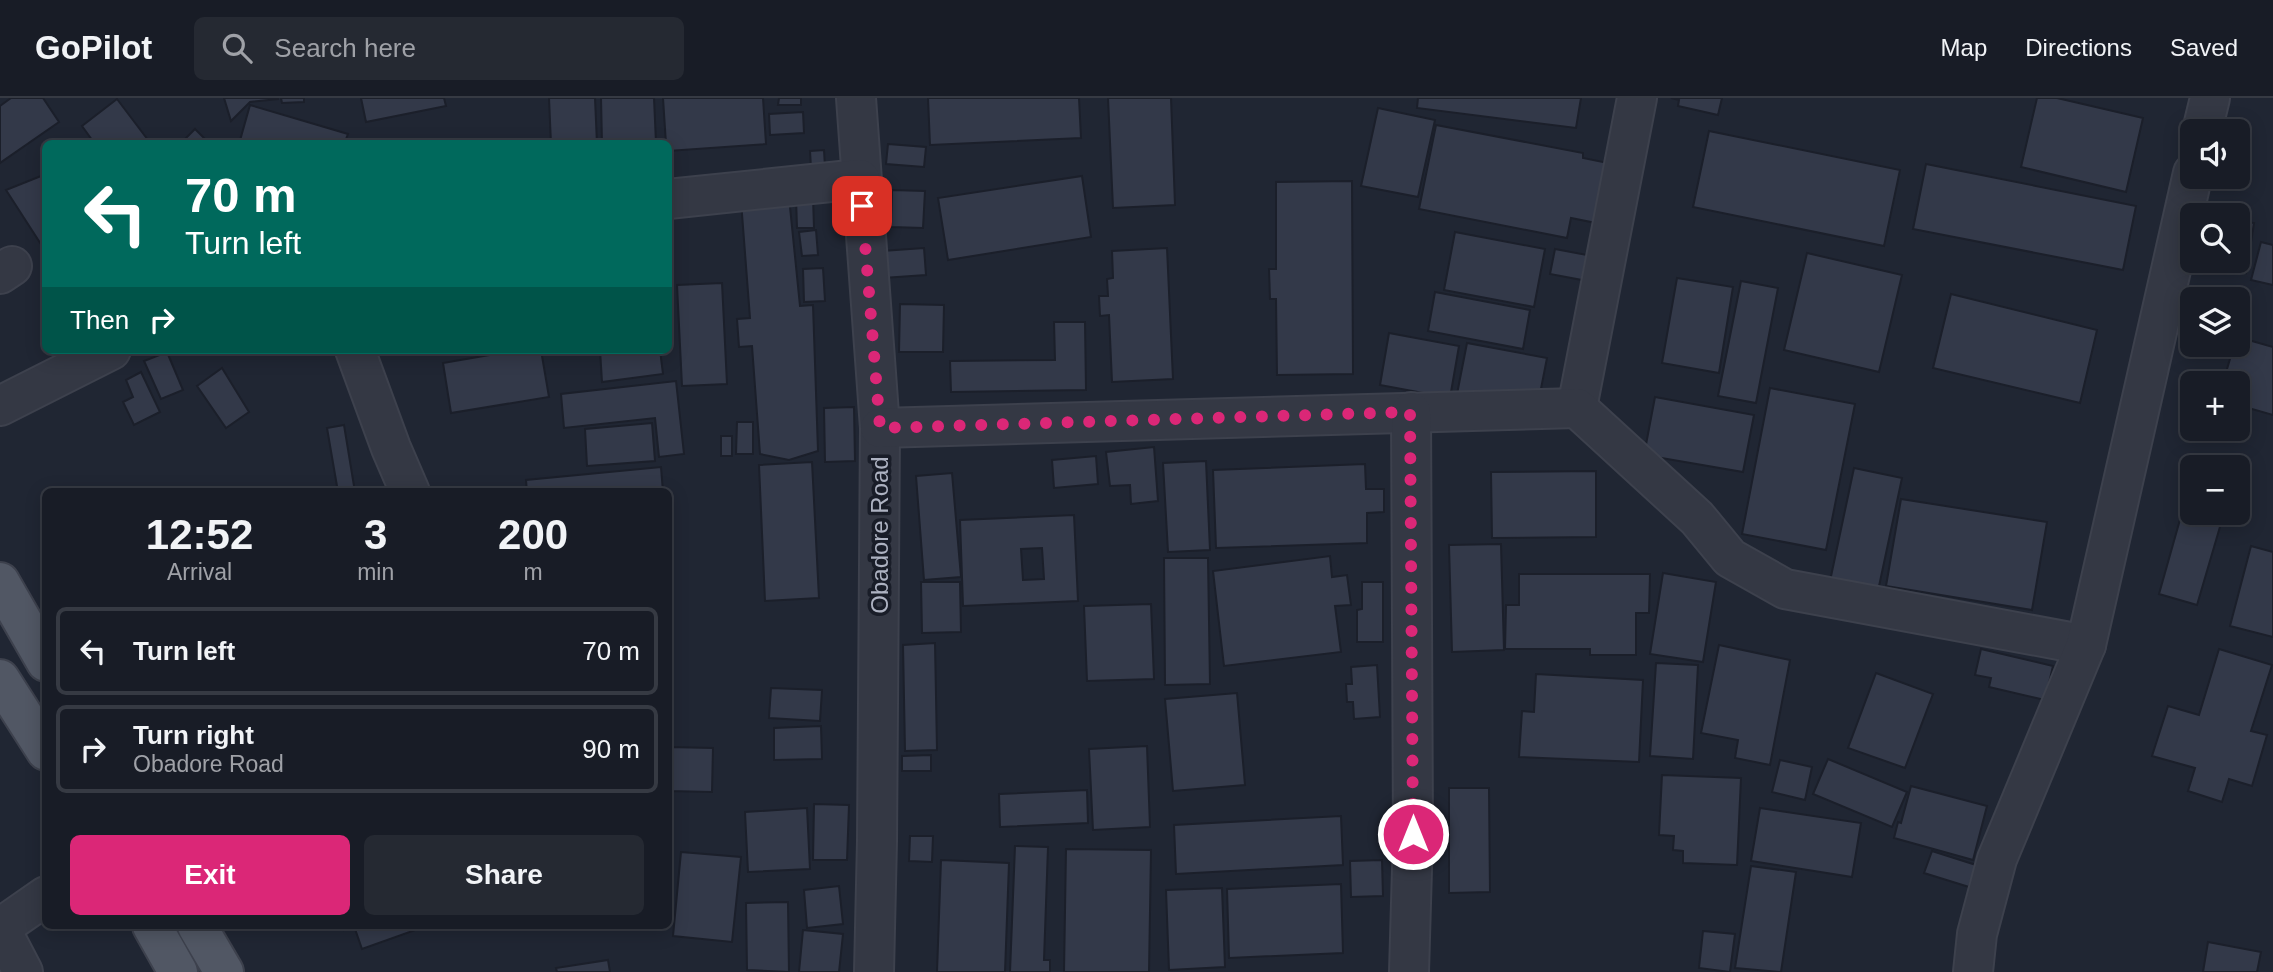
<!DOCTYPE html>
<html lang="en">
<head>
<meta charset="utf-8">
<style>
	body { margin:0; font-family:Arial,sans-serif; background:#252932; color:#f1f3f6; height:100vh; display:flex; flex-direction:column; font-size:26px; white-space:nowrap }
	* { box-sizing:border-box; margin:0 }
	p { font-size:23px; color:#9fa1a7 }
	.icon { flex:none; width:38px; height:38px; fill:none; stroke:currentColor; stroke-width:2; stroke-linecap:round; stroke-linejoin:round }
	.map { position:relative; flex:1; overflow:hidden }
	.side { position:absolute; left:42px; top:390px; width:630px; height:441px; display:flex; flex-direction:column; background:#181c26; border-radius:10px; box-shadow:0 4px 18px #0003,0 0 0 2px #363a43 }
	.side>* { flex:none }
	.guide { position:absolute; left:42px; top:42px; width:630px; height:214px; border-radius:10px; box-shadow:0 4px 18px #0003,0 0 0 2px #363a43; background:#00695c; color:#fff; overflow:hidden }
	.tools { position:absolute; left:2180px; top:21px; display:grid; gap:14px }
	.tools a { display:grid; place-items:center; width:70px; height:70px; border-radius:10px; background:#181c26; box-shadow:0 4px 18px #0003,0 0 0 2px #363a43; font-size:35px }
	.pin { position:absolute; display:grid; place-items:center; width:60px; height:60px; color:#fff; margin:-30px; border-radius:14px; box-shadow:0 4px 10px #0006 }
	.me { position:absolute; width:77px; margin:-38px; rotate:0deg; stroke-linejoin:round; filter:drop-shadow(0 0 5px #0008) }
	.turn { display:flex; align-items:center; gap:24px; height:147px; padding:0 28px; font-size:32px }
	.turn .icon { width:91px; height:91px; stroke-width:2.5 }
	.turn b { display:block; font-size:49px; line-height:60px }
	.then { display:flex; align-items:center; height:66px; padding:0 28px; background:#0003; gap:14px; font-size:26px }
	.eta { display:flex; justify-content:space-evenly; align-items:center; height:119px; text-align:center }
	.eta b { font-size:42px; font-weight:700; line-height:49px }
	.cta { display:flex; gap:14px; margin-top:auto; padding:14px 28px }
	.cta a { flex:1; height:80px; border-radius:10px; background:#db2777; color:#fff; font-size:28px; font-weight:700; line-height:80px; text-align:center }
	.cta a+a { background:#252932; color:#f1f3f6 }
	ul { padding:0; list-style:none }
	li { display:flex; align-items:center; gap:21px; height:88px; margin:0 14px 10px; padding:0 14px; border:4px solid #363a43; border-radius:10px }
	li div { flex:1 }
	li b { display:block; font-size:26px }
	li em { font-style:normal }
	header { display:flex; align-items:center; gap:42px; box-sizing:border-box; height:98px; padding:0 35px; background:#181c26; border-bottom:2px solid #363a43 }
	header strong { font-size:33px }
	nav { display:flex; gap:38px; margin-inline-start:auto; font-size:24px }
	.search { width:490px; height:63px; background:#252932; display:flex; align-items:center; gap:18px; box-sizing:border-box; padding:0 24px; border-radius:10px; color:#9fa1a7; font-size:26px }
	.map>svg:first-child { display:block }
</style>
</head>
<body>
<header>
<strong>GoPilot</strong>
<div class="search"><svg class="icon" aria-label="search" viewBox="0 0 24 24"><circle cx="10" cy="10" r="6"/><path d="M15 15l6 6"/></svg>Search here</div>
<nav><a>Map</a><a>Directions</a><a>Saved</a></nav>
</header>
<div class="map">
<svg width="2273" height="874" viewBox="0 0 2273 874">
	<rect width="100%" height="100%" fill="#202633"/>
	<g fill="#333949" stroke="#1b1f2a" stroke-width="2" fill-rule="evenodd">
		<path d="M11 0H43L59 24 0 65V8Z"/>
		<path d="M224 0H278V1L250 4 231 23Z"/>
		<path d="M281 0H304V4L282 5Z"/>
		<path d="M361 0H444L446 8 366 24Z"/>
		<path d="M549 0H595L597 46H551Z"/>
		<path d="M601 0H654L656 45 602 46Z"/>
		<path d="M663 0H763L766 46 668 53V46H666Z"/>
		<path d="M779 0H801V7H778Z"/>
		<path d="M928 0H1079L1081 40 930 47Z"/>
		<path d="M1108 0H1171L1175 107 1113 110Z"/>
		<path d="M1418 0H1581L1576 30 1417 10Z"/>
		<path d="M1671 0H1722L1718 17 1678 8 1679 2Z"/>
		<path d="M2037 0H2057L2143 20 2126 94 2021 69Z"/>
		<path d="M117 1 151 46H95L82 28Z"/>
		<path d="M250 7 348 36 344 46H239Z"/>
		<path d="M1378 10 1435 22 1418 99 1361 88Z"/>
		<path d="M803 14 804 35 770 37 769 16Z"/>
		<path d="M1436 27 1583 55V60L1608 65 1596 125 1571 120 1567 140 1419 111Z"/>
		<path d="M195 31 210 46H180Z"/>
		<path d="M1709 33 1900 72 1884 148 1693 109Z"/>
		<path d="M888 46 926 49 924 69 886 66Z"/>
		<path d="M824 52 825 69 811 70 810 53Z"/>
		<path d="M1926 66 2136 108 2123 172 1913 131Z"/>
		<path d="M46 76V154L6 92Z"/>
		<path d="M1082 78 1091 139 948 162 938 100Z"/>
		<path d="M1352 83 1353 276 1277 277 1276 201H1270L1269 171H1276V84Z"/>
		<path d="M892 92 925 93 923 130 891 129Z"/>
		<path d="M789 99 800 208 813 207 818 353 789 362 760 356 752 248 739 249 737 221 750 220 741 103Z"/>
		<path d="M813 99 814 130H797L796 100Z"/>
		<path d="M2238 123 2254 125 2246 175 2220 171 2221 163H2238Z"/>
		<path d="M816 132 818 157 802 158 799 134Z"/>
		<path d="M1455 134 1545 151 1534 209 1444 192Z"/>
		<path d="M2261 144 2273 147V187L2251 182Z"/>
		<path d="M924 150 926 177 883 180 882 153Z"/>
		<path d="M1167 150 1173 281 1112 284 1109 217 1100 218 1099 198H1108L1107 181 1113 180 1112 153Z"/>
		<path d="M1555 151 1587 157 1582 182 1550 176Z"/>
		<path d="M1807 155 1902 177 1879 274 1784 252Z"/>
		<path d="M823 170 825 203 804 204 803 171Z"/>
		<path d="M1677 180 1733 189 1719 275 1662 265Z"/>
		<path d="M1741 183 1778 190 1756 305 1718 298Z"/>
		<path d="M722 185 727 286 682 288 677 187Z"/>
		<path d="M1435 194 1530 212 1523 251 1428 233Z"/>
		<path d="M1951 196 2097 232 2080 305 1933 270Z"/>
		<path d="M900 206 944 207 943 254H899Z"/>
		<path d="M1054 224H1085L1086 292 951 294 950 263 1055 262Z"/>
		<path d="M1389 235 1459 248 1450 300 1380 287Z"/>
		<path d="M2238 239 2273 249V317L2238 307V285H2223L2234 247H2238Z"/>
		<path d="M1467 245 1547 260 1539 301 1457 296Z"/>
		<path d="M518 252H541L549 299 451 315 443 265Z"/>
		<path d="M600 252H660L663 276 602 284Z"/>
		<path d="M167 254 183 292 161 301 144 263Z"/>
		<path d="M222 270 249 314 226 330 197 288Z"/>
		<path d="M141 274 160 314 134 327 123 304 133 299 126 282Z"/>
		<path d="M676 283 684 356 659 359 655 320 564 330 561 296Z"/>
		<path d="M1770 290 1855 306 1826 452 1742 436Z"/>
		<path d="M1655 299 1754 317 1743 374 1644 357Z"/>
		<path d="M854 309 855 363 825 364 824 310Z"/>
		<path d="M737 324H753V356H736Z"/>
		<path d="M652 325 655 363 587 368 585 331Z"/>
		<path d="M344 327 355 394H338L327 330Z"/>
		<rect x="721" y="338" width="11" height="20"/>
		<path d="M1154 349 1158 403 1131 406 1130 387 1110 388 1106 354Z"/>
		<path d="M1096 358 1098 386 1054 390 1052 362Z"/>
		<path d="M1206 363 1210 452 1168 454 1163 365Z"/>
		<path d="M812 364 819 500 765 503 759 367Z"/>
		<path d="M1365 366 1366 391H1384V414L1367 415V445L1216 450 1213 372Z"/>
		<path d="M661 369 663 394H527L526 382Z"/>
		<path d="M1854 370 1902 380 1878 493 1830 483Z"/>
		<path d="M1596 373V439L1492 440 1491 374Z"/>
		<path d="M952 375 961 479 924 482 916 378Z"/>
		<path d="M1901 401 2047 424 2032 512 1886 488Z"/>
		<path d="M2183 411 2222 422 2197 507 2159 496Z"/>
		<path d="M1074 417 1078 503 963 508 960 422ZM1042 450 1044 481 1023 482 1021 451Z"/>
		<path d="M1501 446 1504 552 1452 554 1449 447Z"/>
		<path d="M2251 448 2273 454V539L2230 528Z"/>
		<path d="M1330 458 1332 479 1347 477 1351 507 1335 508 1341 554 1224 568 1213 473Z"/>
		<path d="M1164 460H1208L1210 586 1165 587Z"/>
		<path d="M1663 475 1716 484 1703 564 1650 556Z"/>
		<path d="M1519 476H1650L1649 515H1636V557H1590V551H1505L1506 507H1519Z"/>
		<path d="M921 484H960L961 534 922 535Z"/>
		<path d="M1362 484H1383V544H1357V512L1362 511Z"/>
		<path d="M1151 506 1154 581 1087 583 1084 508Z"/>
		<path d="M935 545 937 652 905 653 903 547Z"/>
		<path d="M1719 547 1790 562 1770 667 1735 660 1738 642 1701 635Z"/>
		<path d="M1981 551 2053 568 2045 602 1989 589 1991 580 1975 577Z"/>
		<path d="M2219 551 2272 567 2251 633 2267 637 2252 688 2229 681 2222 704 2188 693 2195 670 2152 658 2168 608 2199 617Z"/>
		<path d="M1656 565 1698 567 1693 661 1650 658Z"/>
		<path d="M1377 567 1380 619 1354 621 1353 604H1347L1346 586H1352L1351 569Z"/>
		<path d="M1876 575 1933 596 1905 670 1848 650Z"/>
		<path d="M1536 576 1643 582 1639 664 1519 659 1522 613 1534 614Z"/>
		<path d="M771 590 822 592 820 623 769 620Z"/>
		<path d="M1237 595 1245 687 1173 693 1165 601Z"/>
		<path d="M821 628 822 661 774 662V630Z"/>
		<path d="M1147 648 1150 729 1093 732 1089 651Z"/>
		<path d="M668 649 713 650 712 694 668 693Z"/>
		<path d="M931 657V673H902V658Z"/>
		<path d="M1828 661 1907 694 1892 729 1813 696Z"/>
		<path d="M1780 662 1812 669 1805 702 1772 694Z"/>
		<path d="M1662 677 1741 680 1737 767 1683 765V753L1673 752 1674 738 1659 737Z"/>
		<path d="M1911 688 1987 708 1973 762 1894 740 1898 724 1901 725Z"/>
		<path d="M1449 690H1489L1490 794 1449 795Z"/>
		<path d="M1087 692 1088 725 1000 729 999 696Z"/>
		<path d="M814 706 849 707 847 762H813Z"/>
		<path d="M807 710 810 771 748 774 745 714Z"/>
		<path d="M1760 710 1861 725 1852 779 1751 763Z"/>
		<path d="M1341 718 1343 767 1176 776 1174 727Z"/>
		<path d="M910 738H933L932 764 909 763Z"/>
		<path d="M1015 748 1048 749 1044 862H1050V874H1010Z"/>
		<path d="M1066 751 1151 752 1149 874H1064Z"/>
		<path d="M1932 753 1976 767 1969 789 1924 775Z"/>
		<path d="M681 754 741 759 732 844 673 838Z"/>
		<path d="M941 762 1009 765 1005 874H937Z"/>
		<path d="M1382 762 1383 798 1351 799 1350 763Z"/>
		<path d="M1751 768 1796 774 1781 874 1735 870Z"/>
		<path d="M1341 786 1343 855 1229 860 1227 791Z"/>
		<path d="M839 788 843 826 807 830 804 792Z"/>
		<path d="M1222 790 1225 869 1169 872 1166 792Z"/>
		<path d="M788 804 789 874 747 872 746 805Z"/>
		<path d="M342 828H420L421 830 362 851 354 828 344 832Z"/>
		<path d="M803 832 843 836 839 874H799Z"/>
		<path d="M1703 833 1735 836 1730 874 1699 870Z"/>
		<path d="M2208 844 2261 854 2257 874H2203Z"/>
		<path d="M608 862 610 874H557L556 870Z"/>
	</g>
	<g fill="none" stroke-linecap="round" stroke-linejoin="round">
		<defs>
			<g id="minor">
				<path d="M856 0 880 330 877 743 874 874"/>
				<path d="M2202 33 2210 0"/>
				<path d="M668 101 860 81"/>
				<path d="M0 176 12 168"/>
				<path d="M355 252 391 350 410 394"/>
				<path d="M0 308 111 252"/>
				<path d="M1577 310 1637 0"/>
				<path d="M880 330 1577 310 1697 420 1730 460 1785 491 2086 547"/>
				<path d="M23 874 0 830 46 798"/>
				<path d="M1409 874 1413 736 1411 314"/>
				<path d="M1973 874 1977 836 1997 761 2086 547 2193 75"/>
			</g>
			<g id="major">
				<path d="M0 484 46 564"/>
				<path d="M0 581 46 653"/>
				<path d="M152 828 178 874"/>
				<path d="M197 828 224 874"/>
			</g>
		</defs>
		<use href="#minor" stroke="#3d414d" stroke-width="42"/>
		<use href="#major" stroke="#3d414d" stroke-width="42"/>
		<use href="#minor" stroke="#343844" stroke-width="38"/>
		<use href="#major" stroke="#515764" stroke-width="38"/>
	</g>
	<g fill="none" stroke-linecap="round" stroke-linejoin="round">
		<path stroke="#db2777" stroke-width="12" stroke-dasharray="0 21.6" d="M862 108 880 330 1410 314 1413 736"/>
	</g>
	<g text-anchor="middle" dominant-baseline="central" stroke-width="7" stroke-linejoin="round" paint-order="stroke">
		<g font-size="24" fill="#adb2c1" stroke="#191d28">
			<text transform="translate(879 437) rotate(-90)">Obadore Road</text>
		</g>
	</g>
</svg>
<div class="tools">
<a><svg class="icon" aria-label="sound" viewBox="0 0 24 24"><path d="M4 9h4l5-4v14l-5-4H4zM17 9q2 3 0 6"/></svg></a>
<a><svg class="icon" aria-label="search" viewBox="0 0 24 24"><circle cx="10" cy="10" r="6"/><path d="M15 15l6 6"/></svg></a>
<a><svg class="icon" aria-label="layers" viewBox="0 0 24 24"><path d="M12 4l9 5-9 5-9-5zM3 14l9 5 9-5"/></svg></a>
<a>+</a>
<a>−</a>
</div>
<div class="pin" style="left:862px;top:108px;background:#d93025"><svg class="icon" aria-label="arrive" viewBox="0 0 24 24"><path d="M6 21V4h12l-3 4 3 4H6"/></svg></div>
<svg class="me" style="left:1413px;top:736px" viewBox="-20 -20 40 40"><circle r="17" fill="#db2777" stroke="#fff" stroke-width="3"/><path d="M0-11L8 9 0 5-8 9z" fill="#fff"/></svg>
<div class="guide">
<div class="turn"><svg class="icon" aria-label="left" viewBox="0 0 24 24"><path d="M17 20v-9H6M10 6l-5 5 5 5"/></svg><div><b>70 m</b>Turn left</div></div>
<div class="then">Then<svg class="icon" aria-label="right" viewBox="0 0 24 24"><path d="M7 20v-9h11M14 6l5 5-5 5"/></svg></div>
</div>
<section class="side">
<div class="eta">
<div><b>12:52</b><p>Arrival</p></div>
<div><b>3</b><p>min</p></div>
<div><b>200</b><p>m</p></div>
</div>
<ul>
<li><svg class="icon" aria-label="left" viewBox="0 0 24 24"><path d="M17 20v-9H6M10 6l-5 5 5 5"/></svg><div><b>Turn left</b></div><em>70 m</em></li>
<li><svg class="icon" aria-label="right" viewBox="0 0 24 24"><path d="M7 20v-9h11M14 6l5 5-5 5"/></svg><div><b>Turn right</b><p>Obadore Road</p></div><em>90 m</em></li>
</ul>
<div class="cta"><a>Exit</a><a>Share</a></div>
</section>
</div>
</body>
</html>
